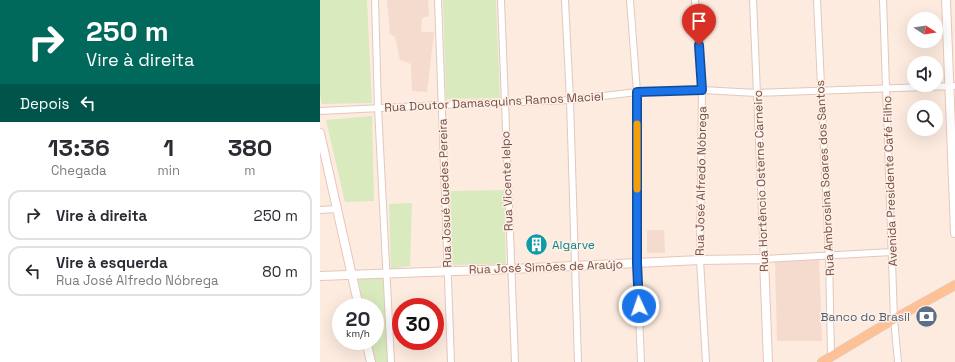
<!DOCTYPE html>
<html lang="pt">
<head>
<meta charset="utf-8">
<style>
	body { margin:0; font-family:"Space Grotesk",sans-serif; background:#f2f2f3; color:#2b2b33; height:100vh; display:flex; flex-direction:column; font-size:15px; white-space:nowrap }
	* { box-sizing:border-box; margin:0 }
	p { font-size:13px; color:#7c7c81 }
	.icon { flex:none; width:22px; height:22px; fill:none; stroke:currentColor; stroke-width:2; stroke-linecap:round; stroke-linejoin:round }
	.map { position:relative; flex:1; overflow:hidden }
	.side { display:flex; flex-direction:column; background:#fff; width:320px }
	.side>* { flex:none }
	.guide { background:#00695c; color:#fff; overflow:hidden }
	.needle { width:26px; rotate:102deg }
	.fabs { position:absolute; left:587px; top:12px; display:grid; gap:8px }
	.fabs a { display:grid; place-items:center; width:36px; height:36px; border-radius:50%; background:#fff; box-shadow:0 4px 16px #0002; font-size:20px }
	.speed { position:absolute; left:12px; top:298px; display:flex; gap:8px; font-size:20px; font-weight:700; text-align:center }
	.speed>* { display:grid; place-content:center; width:52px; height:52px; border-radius:50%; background:#fff; box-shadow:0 4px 16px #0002; line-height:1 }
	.speed small { font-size:10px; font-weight:400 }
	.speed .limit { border:6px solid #d22; background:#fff; color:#111 }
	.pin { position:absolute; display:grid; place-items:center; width:34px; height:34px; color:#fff; margin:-41px -17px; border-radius:50% 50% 50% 0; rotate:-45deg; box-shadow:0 0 4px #0007 }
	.pin .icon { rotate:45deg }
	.me { position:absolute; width:44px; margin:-22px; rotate:357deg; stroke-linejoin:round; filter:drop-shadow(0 0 3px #0008) }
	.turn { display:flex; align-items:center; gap:14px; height:84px; padding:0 20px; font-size:18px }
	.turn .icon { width:52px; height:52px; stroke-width:2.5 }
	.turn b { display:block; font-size:28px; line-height:34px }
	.then { display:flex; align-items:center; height:38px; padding:0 20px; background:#0003; gap:8px; font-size:15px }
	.eta { display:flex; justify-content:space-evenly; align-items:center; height:68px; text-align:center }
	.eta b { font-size:24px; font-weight:800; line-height:28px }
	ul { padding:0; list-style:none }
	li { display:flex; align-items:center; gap:12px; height:50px; margin:0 8px 6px; padding:0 12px; border:2px solid #e1e1e2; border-radius:12px }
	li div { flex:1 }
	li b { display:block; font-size:15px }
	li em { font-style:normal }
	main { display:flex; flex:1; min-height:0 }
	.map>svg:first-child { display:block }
</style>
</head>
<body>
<main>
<section class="side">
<div class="guide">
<div class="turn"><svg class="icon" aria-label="right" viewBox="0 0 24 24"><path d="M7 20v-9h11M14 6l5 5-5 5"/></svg><div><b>250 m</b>Vire à direita</div></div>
<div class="then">Depois<svg class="icon" aria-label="left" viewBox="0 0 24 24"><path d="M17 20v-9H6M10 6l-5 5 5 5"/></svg></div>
</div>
<div class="eta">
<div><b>13:36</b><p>Chegada</p></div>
<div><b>1</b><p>min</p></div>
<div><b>380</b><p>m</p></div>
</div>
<ul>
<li><svg class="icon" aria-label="right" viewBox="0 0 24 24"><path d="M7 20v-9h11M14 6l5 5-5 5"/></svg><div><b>Vire à direita</b></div><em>250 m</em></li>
<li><svg class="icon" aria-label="left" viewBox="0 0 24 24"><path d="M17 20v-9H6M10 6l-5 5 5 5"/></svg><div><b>Vire à esquerda</b><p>Rua José Alfredo Nóbrega</p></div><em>80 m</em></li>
</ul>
</section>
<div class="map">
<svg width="635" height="362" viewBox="0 0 635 362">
	<rect width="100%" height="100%" fill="#fdebdf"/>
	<g fill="#f4dbcd">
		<path d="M67 0H108L109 16 102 18 101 32H114L107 92 92 91 91 64 80 60 75 37 70 34Z"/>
		<path d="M327 230H344L345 253H327Z"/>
		<path d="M499 260 502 341H457L455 261Z"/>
	</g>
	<g fill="#d9eabe">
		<path d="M0 0H47L52 103 2 104 0 94Z"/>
		<path d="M123 0H176L180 98 126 99Z"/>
		<path d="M52 116 54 201 25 202 6 120Z"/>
		<path d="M184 190 186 264 132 265 130 191Z"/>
		<path d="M92 203 90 266 71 269 69 204Z"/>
		<path d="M64 277 68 362H55L50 341H55V307H43L38 279Z"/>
	</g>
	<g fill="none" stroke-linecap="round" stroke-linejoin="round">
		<defs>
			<g id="street">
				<path d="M55 0 58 108 71 362"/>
				<path d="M118 0 131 362"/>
				<path d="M181 0 195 362"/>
				<path d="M245 0 250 100 258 362"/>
				<path d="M310 0 317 92V263L321 362"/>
				<path d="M375 0 382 90 380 260 386 362"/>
				<path d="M433 0 444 259 572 252"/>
				<path d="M497 0 509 255 511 356"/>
				<path d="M563 0 574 319 578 362"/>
				<path d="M0 111 122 105 250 100 317 92 382 90 437 93 635 86"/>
				<path d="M0 210 17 209"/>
			</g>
			<g id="secondary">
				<path d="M626 0 635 233"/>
				<path d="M0 133 39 307"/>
				<path d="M0 276 191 269 380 260 444 259 448 362"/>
				<path d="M46 341 51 362"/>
			</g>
			<path id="primary" d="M502 362 574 319 635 285"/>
		</defs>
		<use href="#street" stroke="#e3c7be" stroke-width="8"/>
		<use href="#secondary" stroke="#e8c6bb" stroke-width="10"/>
		<use href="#primary" stroke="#d8cdcb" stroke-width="10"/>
		<use href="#street" stroke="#fff" stroke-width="6"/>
		<use href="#secondary" stroke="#fff" stroke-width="8"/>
		<use href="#primary" stroke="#fec095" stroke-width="9"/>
	</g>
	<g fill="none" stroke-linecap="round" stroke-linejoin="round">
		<defs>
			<path id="route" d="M319 306 317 263V92L382 90 379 45"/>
		</defs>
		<use href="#route" stroke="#114b97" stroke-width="10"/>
		<use href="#route" stroke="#1a73e8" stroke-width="7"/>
		<path stroke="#f59e0b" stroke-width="7" d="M317 189V124"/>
	</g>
	<defs>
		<symbol id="building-disc" viewBox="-11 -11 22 22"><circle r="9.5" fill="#0f9aa8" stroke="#fff0e6"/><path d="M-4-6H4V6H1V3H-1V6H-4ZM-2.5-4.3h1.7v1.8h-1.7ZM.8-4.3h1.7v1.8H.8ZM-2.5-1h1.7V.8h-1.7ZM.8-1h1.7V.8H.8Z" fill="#fff"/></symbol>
		<symbol id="bank-disc" viewBox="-11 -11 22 22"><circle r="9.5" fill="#5c6f8a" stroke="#fff0e6"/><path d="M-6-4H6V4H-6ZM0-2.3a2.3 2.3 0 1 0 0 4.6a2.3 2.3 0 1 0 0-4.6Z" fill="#fff"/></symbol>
	</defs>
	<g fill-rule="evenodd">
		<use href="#building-disc" x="204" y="232" width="25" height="25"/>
		<use href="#bank-disc" x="594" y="304" width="25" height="25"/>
	</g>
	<g text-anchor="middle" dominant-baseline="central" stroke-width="3" stroke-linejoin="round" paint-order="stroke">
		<g font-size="12" fill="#734d46" stroke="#fff0e6">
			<text transform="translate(174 102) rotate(-3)">Rua Doutor Damasquins Ramos Maciel</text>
			<text transform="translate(505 178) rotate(-93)">Rua Ambrosina Soares dos Santos</text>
			<text transform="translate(187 181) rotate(-92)">Rua Vicente Ielpo</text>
			<text transform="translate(381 181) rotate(-89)">Rua José Alfredo Nóbrega</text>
			<text transform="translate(441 181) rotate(-92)">Rua Hortêncio Osterne Carneiro</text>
			<text transform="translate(570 181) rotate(-92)">Avenida Presidente Café Filho</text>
			<text transform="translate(125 193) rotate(-92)">Rua Josué Guedes Pereira</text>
			<text transform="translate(226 267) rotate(-2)">Rua José Simões de Araújo</text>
		</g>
		<g font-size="12" fill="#0d838f" stroke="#fff0e6" text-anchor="start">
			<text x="232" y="245">Algarve</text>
		</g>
		<g font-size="12" fill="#4e5e75" stroke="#fff0e6" text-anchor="end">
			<text x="590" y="317">Banco do Brasil</text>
		</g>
	</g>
</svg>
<div class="fabs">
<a><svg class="needle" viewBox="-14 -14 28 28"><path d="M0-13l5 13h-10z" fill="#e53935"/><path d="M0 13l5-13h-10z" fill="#7c7c81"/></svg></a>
<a><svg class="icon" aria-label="sound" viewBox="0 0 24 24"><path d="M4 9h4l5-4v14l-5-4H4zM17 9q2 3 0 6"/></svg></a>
<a><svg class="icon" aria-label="search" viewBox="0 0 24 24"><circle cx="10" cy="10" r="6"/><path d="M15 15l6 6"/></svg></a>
</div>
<div class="speed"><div>20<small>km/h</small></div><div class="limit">30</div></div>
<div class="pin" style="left:379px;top:45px;background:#d93025"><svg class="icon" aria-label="arrive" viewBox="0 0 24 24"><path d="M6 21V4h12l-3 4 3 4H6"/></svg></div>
<svg class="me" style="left:319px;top:306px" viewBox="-20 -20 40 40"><circle r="17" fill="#1a73e8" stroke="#fff" stroke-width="3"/><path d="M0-11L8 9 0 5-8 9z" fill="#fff"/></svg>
</div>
</main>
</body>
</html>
